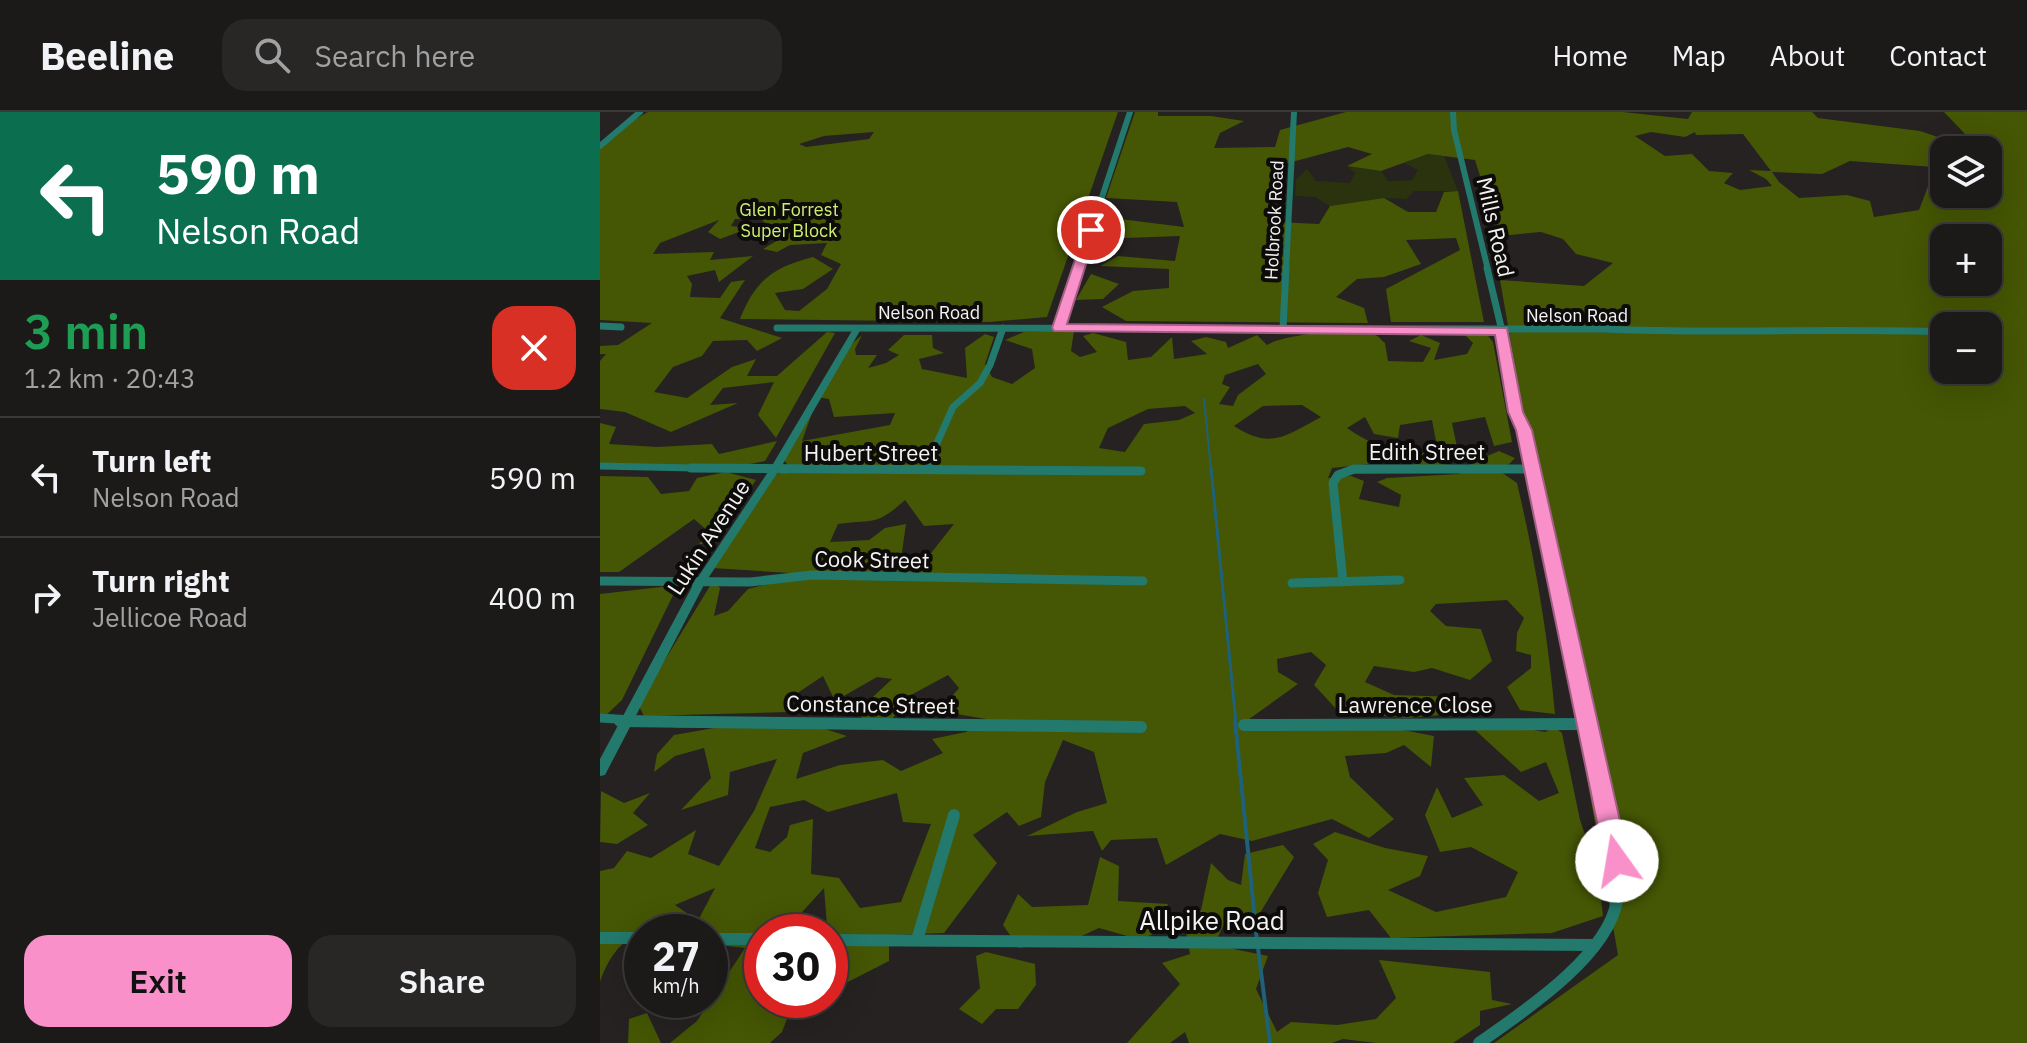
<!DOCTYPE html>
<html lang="en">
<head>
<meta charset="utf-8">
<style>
	body { margin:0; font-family:"IBM Plex Sans",sans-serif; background:#292726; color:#f1f3f6; height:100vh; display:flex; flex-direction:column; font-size:30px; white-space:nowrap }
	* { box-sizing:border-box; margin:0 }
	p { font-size:26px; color:#a0a1a2 }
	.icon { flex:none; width:44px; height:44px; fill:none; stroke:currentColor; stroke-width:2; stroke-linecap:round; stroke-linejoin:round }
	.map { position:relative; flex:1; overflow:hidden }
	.panel { display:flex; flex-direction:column; background:#1c1a19; width:600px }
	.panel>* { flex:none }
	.banner { background:#0b6e4f; color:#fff; overflow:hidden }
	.tools { position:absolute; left:1330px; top:24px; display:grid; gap:16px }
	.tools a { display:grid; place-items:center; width:72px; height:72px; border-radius:16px; background:#1c1a19; box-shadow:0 8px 32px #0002,0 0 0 2px #3a3838; font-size:40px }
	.speed { position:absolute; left:24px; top:802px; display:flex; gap:16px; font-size:40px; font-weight:700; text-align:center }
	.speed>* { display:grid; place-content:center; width:104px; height:104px; border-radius:50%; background:#1c1a19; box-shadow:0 8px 32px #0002,0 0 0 2px #3a3838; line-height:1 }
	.speed small { font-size:20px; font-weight:400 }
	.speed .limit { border:12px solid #d22; background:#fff; color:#111 }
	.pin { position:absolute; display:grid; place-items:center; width:68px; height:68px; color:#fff; margin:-34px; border:4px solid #fff; border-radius:50%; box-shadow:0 2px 8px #0007 }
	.me { position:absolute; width:88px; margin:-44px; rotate:347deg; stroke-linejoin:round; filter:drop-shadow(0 0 6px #0008) }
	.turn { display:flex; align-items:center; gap:28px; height:168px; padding:0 24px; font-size:36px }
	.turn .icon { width:104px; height:104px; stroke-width:2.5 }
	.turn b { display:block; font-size:56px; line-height:68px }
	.round { display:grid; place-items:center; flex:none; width:84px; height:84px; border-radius:24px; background:#292726 }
	.head { display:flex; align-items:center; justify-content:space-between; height:136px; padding:0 24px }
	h1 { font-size:48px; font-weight:600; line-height:60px; color:#1e9e55 }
	.button { display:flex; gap:16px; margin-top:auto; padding:16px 24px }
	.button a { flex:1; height:92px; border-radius:24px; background:#f990ca; color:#111; font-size:32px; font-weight:600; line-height:92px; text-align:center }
	.button a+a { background:#292726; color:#f1f3f6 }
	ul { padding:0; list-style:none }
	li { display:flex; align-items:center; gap:24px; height:120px; padding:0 24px; border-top:2px solid #3a3838 }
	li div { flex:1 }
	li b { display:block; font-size:30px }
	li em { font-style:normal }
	header { display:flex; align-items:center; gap:48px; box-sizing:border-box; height:112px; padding:0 40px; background:#1c1a19; border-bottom:2px solid #3a3838 }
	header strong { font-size:38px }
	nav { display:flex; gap:44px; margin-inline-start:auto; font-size:28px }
	.search { width:560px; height:72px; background:#292726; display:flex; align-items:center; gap:20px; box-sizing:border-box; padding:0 28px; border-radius:24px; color:#a0a1a2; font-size:30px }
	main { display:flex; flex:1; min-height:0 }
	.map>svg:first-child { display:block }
</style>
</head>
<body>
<header>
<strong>Beeline</strong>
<div class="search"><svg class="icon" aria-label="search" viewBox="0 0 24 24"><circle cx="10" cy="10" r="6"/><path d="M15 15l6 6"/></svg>Search here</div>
<nav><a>Home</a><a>Map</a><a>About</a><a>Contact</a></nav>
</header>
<main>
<section class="panel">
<div class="banner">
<div class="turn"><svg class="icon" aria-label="left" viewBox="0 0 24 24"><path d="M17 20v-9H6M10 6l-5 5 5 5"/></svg><div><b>590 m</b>Nelson Road</div></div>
</div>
<div class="head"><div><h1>3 min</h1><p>1.2 km · 20:43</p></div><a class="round" style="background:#d93025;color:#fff"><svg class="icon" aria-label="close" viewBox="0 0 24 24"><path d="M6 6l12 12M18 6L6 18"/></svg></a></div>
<ul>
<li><svg class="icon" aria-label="left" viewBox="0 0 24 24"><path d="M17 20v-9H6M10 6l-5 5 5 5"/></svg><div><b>Turn left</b><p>Nelson Road</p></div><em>590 m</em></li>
<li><svg class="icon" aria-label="right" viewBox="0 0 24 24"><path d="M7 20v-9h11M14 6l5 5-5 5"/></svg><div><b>Turn right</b><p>Jellicoe Road</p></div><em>400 m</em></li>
</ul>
<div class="button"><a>Exit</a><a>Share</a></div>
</section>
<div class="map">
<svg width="1427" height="931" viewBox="0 0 1427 931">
	<rect width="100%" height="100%" fill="#252221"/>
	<path fill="#2a330d" d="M828 42 844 44 858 79H814L806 87 784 86 730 94 715 85 695 84 696 67 707 57 716 69 750 71 755 61 747 54 781 59 788 69 812 68 818 58 804 51Z"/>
	<g fill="#455604" fill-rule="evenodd">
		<path d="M48 0H518L447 205 389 210 140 207C155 168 174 155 213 145L233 157 203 177 175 181 185 198 199 199 227 177 241 152 221 143 227 131 190 133 177 140 163 137 205 112H167L160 107H135L131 114 150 116 120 127 108 120 119 108 60 131 53 142 114 140 110 148 153 144 119 170 115 158 87 164 92 172 90 185 120 186 131 170 145 168 120 206 182 226 157 239 147 228 113 229 102 244 73 255 54 280 87 286 132 255 156 247 147 264H177L227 220 235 221 176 326 158 303 174 270 123 276 110 293 138 291 71 320 25 300 0 297V249L6 242H0V234L18 233 52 211 0 208V34L27 12ZM274 20 269 27 206 35 199 32 224 24Z"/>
		<path d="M535 0H558V4H611L644 9 620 21 614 36 675 35 680 18 746 0H1023L1088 7 1092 0H1212L1218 6 1320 19 1338 25 1365 22 1344 0H1427V931H894L1018 843 900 168 984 174 1013 151 976 142 963 127 941 120 899 124 875 48 828 42 781 59 747 54 772 42 748 35 677 54 678 110 719 112 730 94 784 86 808 100H836L844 80 858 79 884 210H791L786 177 860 138 856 126 806 128 821 152 784 165 757 167 736 185 764 196 768 211 526 209 502 195 533 179 569 176V157L500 154 518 144 575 149 580 124 498 127 504 105 584 115 577 90 506 86ZM1051 20 1085 25 1095 20 1096 23 1143 22 1171 59 1149 58 1166 67 1172 74 1140 78 1124 71 1133 61 1109 59 1092 42 1065 44 1035 24ZM1344 38H1388V82H1344ZM1250 49 1334 55 1335 56 1319 98 1274 105 1270 89 1247 83 1199 86 1179 70 1172 60 1222 62ZM1344 126H1388V170H1344ZM1344 214H1388V258H1344Z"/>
		<path d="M491 162 519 172 503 187 476 188Z"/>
		<path d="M474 219 471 239 480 245 497 240 483 224 493 221 526 230 528 248 551 245 572 225 574 247 607 242 591 229 606 225 626 230 628 236 657 223 667 233C685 222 754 215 775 223 779 224 781 228 785 231L788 249 823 250 831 236 809 229 821 223 840 231 834 248 867 242 873 231 864 222 885 220 893 230 912 330 894 334 885 305 852 311 858 340 848 352 824 355 797 349 732 356 728 366 751 364 764 369 759 387 799 395 801 383 777 370 787 366 859 362 875 349 899 339 915 346 901 360 917 371C935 447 948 524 955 602L920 598 907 575 931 556V543L916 539 917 521 924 506 907 488 836 492 830 499 846 514 881 517 892 549 870 568 832 556 814 560 774 554 765 570 794 583 859 585 861 601 806 606 738 599 714 573 726 553 711 540 677 547 678 560 698 572 638 615 777 613 834 624 831 655 804 633 786 641 745 644 750 665 794 707 769 726 732 707 652 729 620 722 566 753 557 726 511 728 502 739 493 719 427 724 477 700 507 691 494 640 463 628 445 670 441 705 419 714 407 700 373 723 397 751 344 821 289 823V849L238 875H230V820H216L227 814 224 776 184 820H162V888H194L182 920 170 931H70L97 909 145 836 110 832V820H92L115 776 75 793 91 804 74 820C64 820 50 818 41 821 20 827 6 851 0 870V759L14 756 27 739 51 746 96 718 88 742 119 754 154 699 177 647 130 660 128 683 81 698 111 666 104 636 75 644 54 660 57 642 74 623 137 612 206 611 247 624 203 641 196 667 240 653 283 648 301 659 343 641 332 627 366 620 386 607 339 599 359 576 348 563 311 583 289 611 264 617 260 597 292 567 277 565 235 589 223 564 199 580 188 600 44 604 38 592 113 469 120 476 114 504 128 499 148 477 206 462 112 456 172 363 193 359 182 346 212 301 202 329 290 313 295 301 234 305 229 287 216 285 247 236 262 223 255 237 256 243H277L268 256 286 251 299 243 288 238 304 223H332L333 236 344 241 319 247 322 257 367 266 365 236 385 222 394 225 385 252 392 265 412 272 435 256 432 237 405 228 424 220ZM658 252 666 262 638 283 633 294 619 292 630 275 622 272 625 263ZM702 293 721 305C685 324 671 338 634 314L663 294ZM585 294 595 301 579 308 544 312 525 340 499 336 508 316 548 297ZM765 305 774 322 798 326 800 313 832 308 838 340C806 345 773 335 747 316ZM305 388 324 414 354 412 324 450 302 440 306 412 285 416 269 428 230 430 238 412C274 407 275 415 305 388ZM297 681 303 710 331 712 301 790 260 796 239 766 211 762 213 707 190 713 187 725 170 740 155 736 170 695 204 688 228 700Z"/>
		<path d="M0 311 16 315 9 332 57 335 112 332 119 342 177 329 165 349 145 353H4L0 352Z"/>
		<path d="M126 360 156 368 112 432H99L109 420 94 407 19 460H0V364L48 365 61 382 89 379 97 366Z"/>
		<path d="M78 473 22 588 0 609V482Z"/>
		<path d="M899 612 945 620 954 615 962 621 980 708 998 760 1003 804 952 821 791 826 769 798 727 805 718 781 728 748 713 732 735 720 785 736 828 744 820 764 788 778 836 800 906 785 918 760 871 735 840 740 825 703 837 675 852 706 883 693 864 666 904 663 939 689 959 681 946 650 921 660 875 618Z"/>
		<path d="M1 679 24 691 50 681 33 701 48 713 17 732 0 730Z"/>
		<path d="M683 733 694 745 657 806 631 798 614 833 668 844 656 877 677 920 691 910 737 913 776 907 796 886 779 848 890 860 892 888 912 892 880 899V913L853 931H776L743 927 732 931H589L585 920 570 931H527L580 872 562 851 590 842 586 820 601 798 611 751 628 768 641 773 645 742Z"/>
		<path d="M500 745 519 754 518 789 568 792 559 819 541 828 499 816 475 827 419 836 403 813 418 782 432 795 488 793Z"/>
		<path d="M386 840 435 852 436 873 418 897H396L382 912 359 897 380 876 376 844Z"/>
		<path d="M47 901 61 931H28L29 907Z"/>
	</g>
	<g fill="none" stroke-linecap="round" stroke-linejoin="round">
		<path stroke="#1e6179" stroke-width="2" d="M604 287 611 358"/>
		<path stroke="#1e6179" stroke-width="3" d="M611 356 636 611"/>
		<g stroke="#1e6179" stroke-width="4">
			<path d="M635 609 657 829"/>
			<path d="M658 836 670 931"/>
		</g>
		<g stroke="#22796c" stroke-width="6">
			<path d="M853 0 854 18 888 158"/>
			<path d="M0 34 40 0"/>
			<path d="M478 158 530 0"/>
			<path d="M686 158 694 0"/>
		</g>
		<g stroke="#22796c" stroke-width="7">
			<path d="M887 156 902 219 915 300 924 318 933 358"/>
			<path d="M0 214 21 215"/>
			<path d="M177 216 1003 217C1117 222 1230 216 1344 220"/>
			<path d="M459 216 479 156"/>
			<path d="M683 217 686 156"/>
			<path d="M0 354 187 358"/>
			<path d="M325 358 353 295 380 271 390 253 403 216"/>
			<path d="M752 358 930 357"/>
		</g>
		<g stroke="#22796c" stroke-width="9">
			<path d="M91 356 541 359"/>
			<path d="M932 356 987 611"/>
			<path d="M0 469 150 470 212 463 543 469"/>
			<path d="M743 470 733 371 738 363 754 357H930"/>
			<path d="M692 471 800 468"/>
			<path d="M0 606 80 611H295"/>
		</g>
		<g stroke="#22796c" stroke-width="12">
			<path d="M20 609 541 615"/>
			<path d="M644 613 986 612"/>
			<path d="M0 826H42"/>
			<path d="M110 827H162"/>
			<path d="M230 828 993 833"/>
			<path d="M317 828 354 703"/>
			<path d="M879 931C923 900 1007 845 1017 789 1025 747 997 654 987 609"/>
		</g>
		<path fill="#22796c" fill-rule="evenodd" d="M257 214 261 217 180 357 105 471 5 663 0 664V647L94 471 170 357 253 217Z"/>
	</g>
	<path fill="#f990ca" stroke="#a25e83" stroke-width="2" d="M491 114 497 118 467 212 907 216 923 300 932 318 1029 749 1025 756 1017 759 1009 756 1005 749 916 318 908 300 895 223 454 219 452 216 485 118Z"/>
	<g text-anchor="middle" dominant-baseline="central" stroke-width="8" stroke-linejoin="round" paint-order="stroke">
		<g font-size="18" fill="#cdee71" stroke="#0d0c0b">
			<text x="189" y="97">Glen Forrest<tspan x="189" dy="21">Super Block</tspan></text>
		</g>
		<g font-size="18" fill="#f4f3f2" stroke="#0d0c0b">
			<text transform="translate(674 108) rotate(-87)">Holbrook Road</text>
			<text x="329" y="200">Nelson Road</text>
			<text x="977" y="203">Nelson Road</text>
		</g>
		<g font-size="22" fill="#f4f3f2" stroke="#0d0c0b">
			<text transform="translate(896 115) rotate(77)">Mills Road</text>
			<text x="827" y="339">Edith Street</text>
			<text x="271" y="340">Hubert Street</text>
			<text transform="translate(108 425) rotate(-57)">Lukin Avenue</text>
			<text transform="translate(272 447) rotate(1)">Cook Street</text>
			<text transform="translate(271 592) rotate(1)">Constance Street</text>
			<text x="815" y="592">Lawrence Close</text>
		</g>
		<g font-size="26" fill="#f4f3f2" stroke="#0d0c0b">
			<text x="612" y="808">Allpike Road</text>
		</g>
	</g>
</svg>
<div class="tools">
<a><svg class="icon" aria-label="layers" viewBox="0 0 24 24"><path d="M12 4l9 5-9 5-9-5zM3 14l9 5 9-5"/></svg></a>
<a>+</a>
<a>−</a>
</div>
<div class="speed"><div>27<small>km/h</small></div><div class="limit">30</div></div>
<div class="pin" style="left:491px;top:118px;background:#d93025"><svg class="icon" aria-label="arrive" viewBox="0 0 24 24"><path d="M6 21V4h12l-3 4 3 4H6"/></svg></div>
<svg class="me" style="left:1017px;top:749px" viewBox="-20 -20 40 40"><circle r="19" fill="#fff"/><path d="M0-13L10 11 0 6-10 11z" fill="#f990ca"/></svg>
</div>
</main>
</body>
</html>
